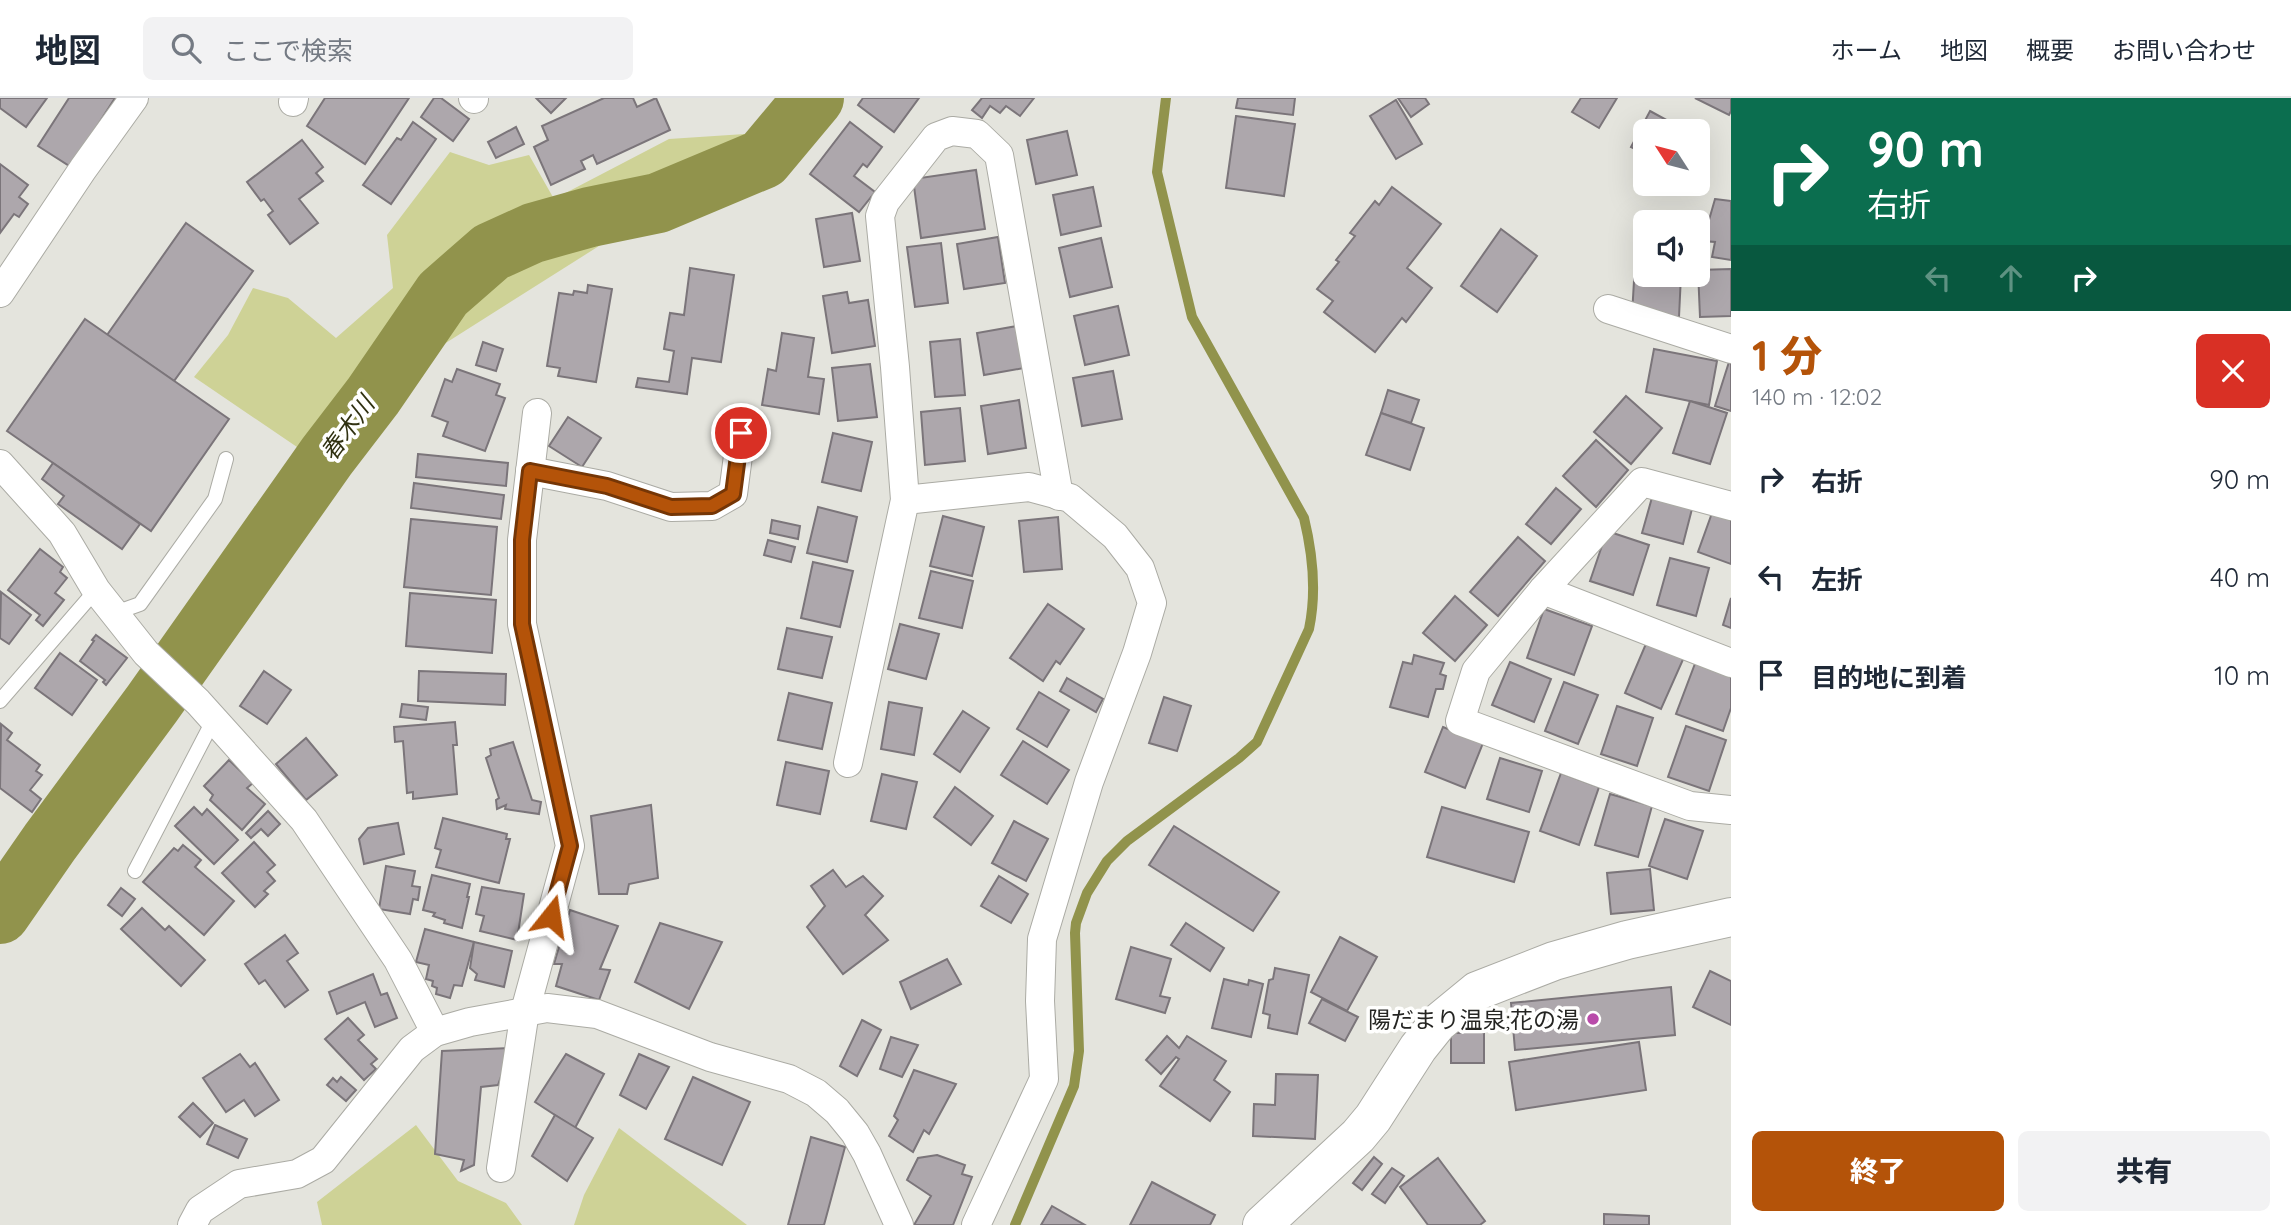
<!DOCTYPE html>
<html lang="ja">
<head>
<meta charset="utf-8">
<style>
	body { margin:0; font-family:Quicksand,"Noto Sans JP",sans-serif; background:#f2f2f3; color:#1f2937; height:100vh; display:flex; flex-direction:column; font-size:26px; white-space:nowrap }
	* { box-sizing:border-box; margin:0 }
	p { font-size:23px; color:#747a83 }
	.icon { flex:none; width:38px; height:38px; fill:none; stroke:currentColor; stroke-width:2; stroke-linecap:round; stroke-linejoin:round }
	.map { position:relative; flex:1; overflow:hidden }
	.sheet { display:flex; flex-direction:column; background:#fff; width:560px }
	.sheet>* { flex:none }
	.top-card { background:#0b6e4f; color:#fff; overflow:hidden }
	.needle { width:46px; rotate:306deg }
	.buttons { position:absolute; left:1633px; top:21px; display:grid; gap:14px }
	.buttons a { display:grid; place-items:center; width:77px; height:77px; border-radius:10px; background:#fff; box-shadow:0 7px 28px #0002; font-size:35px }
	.pin { position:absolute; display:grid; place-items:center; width:60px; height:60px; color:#fff; margin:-30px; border:4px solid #fff; border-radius:50%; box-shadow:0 2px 7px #0007 }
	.me { position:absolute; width:77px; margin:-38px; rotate:15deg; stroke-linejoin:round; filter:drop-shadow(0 0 5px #0008) }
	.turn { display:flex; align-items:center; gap:24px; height:147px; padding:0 21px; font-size:32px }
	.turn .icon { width:91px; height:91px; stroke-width:2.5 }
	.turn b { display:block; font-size:49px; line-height:60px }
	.lanes { display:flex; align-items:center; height:66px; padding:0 21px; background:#0003; justify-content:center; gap:35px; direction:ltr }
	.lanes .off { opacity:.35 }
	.round { display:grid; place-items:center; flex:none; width:74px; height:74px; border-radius:10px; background:#f2f2f3 }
	.headline { display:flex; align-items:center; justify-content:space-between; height:119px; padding:0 21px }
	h1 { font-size:42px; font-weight:800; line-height:52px; color:#b45309 }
	.cta { display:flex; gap:14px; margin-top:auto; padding:14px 21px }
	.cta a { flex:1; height:80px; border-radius:10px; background:#b45309; color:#fff; font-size:28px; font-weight:800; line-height:80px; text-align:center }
	.cta a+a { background:#f2f2f3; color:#1f2937 }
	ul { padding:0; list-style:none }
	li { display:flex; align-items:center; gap:21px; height:98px; padding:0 21px }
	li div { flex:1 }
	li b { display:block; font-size:26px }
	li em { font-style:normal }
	header { display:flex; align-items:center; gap:42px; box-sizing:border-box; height:98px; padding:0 35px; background:#fff; border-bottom:2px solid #e0e1e3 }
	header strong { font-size:33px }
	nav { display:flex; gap:38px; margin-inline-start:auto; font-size:24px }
	.search { width:490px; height:63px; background:#f2f2f3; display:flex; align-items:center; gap:18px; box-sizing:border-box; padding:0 24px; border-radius:10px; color:#747a83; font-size:26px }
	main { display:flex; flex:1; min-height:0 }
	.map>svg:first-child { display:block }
</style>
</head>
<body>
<header>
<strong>地図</strong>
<div class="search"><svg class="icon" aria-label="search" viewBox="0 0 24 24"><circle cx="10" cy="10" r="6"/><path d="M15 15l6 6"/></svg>ここで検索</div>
<nav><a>ホーム</a><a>地図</a><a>概要</a><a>お問い合わせ</a></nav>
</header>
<main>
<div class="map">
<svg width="1731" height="1127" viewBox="0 0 1731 1127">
	<rect width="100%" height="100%" fill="#e4e4dd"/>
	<g fill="#ced296">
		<path d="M760 35 629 129 441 248 322 366 194 279 228 237 253 190 288 200 336 240 393 190 387 137 450 54 489 67 529 57 554 101 669 41Z"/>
		<path d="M416 1027 458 1083 506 1105 522 1127H322L317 1104Z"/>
		<path d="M619 1030 747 1127H574L584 1097Z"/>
	</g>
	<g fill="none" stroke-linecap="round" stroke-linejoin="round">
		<path stroke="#91934c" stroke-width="10" d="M1015 1127 1074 988 1079 953 1075 835 1076 825 1087 795 1107 763 1127 743 1239 660 1257 644 1309 531C1317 493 1313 457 1304 420L1192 219 1157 74 1166 0"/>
		<path stroke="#91934c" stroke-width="60" d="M0 816 50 744 152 606 327 358 373 298 443 196 491 154 533 135 590 119 658 105 763 61 814 0"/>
	</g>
	<g fill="#ada7ac" stroke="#7b757a" stroke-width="2">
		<path d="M0 0H47L26 29 0 10Z"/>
		<path d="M69 0H115L71 69 38 48Z"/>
		<path d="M325 0H409L365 66 307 28Z"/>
		<path d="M434 0H441L469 21 453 43 421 19Z"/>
		<path d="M536 0H566L551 15Z"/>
		<path d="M604 0H633L637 9 656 0 670 32 597 66 593 57 581 63 585 71 551 87 534 49 548 42 542 28Z"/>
		<path d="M863 0H919L894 34 858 7Z"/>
		<path d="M982 0H1034L1020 18 1006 8 1000 15 990 8 982 20 972 12Z"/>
		<path d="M1238 0H1295L1293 17 1236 10Z"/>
		<path d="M1398 0H1425L1429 6 1411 19Z"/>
		<path d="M1581 0H1617L1599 30 1572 14Z"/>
		<path d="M1695 0H1731V13L1729 17Z"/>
		<path d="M1396 2 1422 46 1396 61 1370 18Z"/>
		<path d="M1650 13 1685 32 1645 33V56L1631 49Z"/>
		<path d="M1236 18 1295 26 1284 98 1226 90Z"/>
		<path d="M413 24 436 41 391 106 363 87 397 40 401 42Z"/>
		<path d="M850 24 882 49 867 69 863 66 854 78 875 94 859 114 810 76Z"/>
		<path d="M516 29 524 46 496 60 488 44Z"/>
		<path d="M1067 33 1077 77 1036 86 1027 42Z"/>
		<path d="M302 42 323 69 316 75 323 83 299 101 318 125 290 146 268 117 273 113 264 101 261 103 247 84Z"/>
		<path d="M0 66 28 87 19 99 28 106 19 119 14 116 0 135Z"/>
		<path d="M976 72 985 131 921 140 913 81Z"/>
		<path d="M1093 89 1101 128 1061 137 1053 97Z"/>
		<path d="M1392 89 1441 126 1407 170 1432 190 1406 224 1402 220 1375 254 1324 214 1333 203 1317 191 1339 164 1336 162 1355 138 1350 135 1375 103 1379 107Z"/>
		<path d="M1715 101 1731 103V162L1712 159 1715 144 1703 143Z"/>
		<path d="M852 115 860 163 824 169 816 121Z"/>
		<path d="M186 125 253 173 174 283 107 237Z"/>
		<path d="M1501 131 1537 158 1497 214 1461 188Z"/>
		<path d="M998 139 1005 185 964 191 957 146Z"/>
		<path d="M1101 140 1112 189 1070 199 1059 150Z"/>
		<path d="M941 145 948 205 915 209 907 149Z"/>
		<path d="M1635 166H1645V177H1681L1679 219 1632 217Z"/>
		<path d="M690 170 734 177 721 264 692 260 687 296 636 289 638 280 669 284 674 253 664 251 670 215 684 217Z"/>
		<path d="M1731 171V218L1700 219 1698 172Z"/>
		<path d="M588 187 612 191 596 284 558 278 560 270 547 268 559 195 573 197 574 193 587 195Z"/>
		<path d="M847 194 849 205 868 202 875 248 832 255 823 198Z"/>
		<path d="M1118 208 1129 257 1085 267 1074 218Z"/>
		<path d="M85 221 229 321 151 433 7 333Z"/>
		<path d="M1017 228 1024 270 984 277 977 235Z"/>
		<path d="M782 235 814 240 808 279 824 281 819 316 762 307 768 271 776 273Z"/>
		<path d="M960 241 965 297 935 299 930 244Z"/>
		<path d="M483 244 503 251 496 273 476 267Z"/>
		<path d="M1654 251 1717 263 1709 307 1646 294Z"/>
		<path d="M1729 264H1731V313L1715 308Z"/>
		<path d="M870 266 877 319 838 323 832 270Z"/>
		<path d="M457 271 500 286 496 297 505 300 485 353 443 338 448 324 432 318 445 281 452 284Z"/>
		<path d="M1113 273 1122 321 1082 328 1073 280Z"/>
		<path d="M1388 292 1419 302 1411 325 1381 315Z"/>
		<path d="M1626 298 1662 330 1631 366 1594 334Z"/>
		<path d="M1019 302 1026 350 988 356 981 308Z"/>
		<path d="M1690 303 1727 315 1710 366 1673 355Z"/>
		<path d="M960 310 965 363 925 367 921 314Z"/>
		<path d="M1381 315 1424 330 1410 372 1366 357Z"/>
		<path d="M568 319 601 340 582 369 549 348Z"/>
		<path d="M833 335 872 344 861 393 822 384Z"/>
		<path d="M1596 342 1628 372 1596 409 1563 378Z"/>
		<path d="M418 356 508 365 506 388 416 379Z"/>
		<path d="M53 365 140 426 122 451 58 406 64 398 42 381Z"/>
		<path d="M414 385 504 397 501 421 411 410Z"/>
		<path d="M1556 390 1581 411 1551 446 1526 426Z"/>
		<path d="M1653 396 1693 407 1683 446 1642 435Z"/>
		<path d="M818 409 857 419 847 464 807 455Z"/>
		<path d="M1712 415 1731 422V466L1698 454Z"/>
		<path d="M943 418 984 429 972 478 930 468Z"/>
		<path d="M1058 419 1062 471 1024 474 1019 423Z"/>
		<path d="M411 421 497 429 491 497 404 489Z"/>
		<path d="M772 422 800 428 798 441 770 435Z"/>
		<path d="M1607 433 1649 447 1633 497 1590 483Z"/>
		<path d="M1518 439 1545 463 1498 518 1470 494Z"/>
		<path d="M768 442 795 449 791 464 764 457Z"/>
		<path d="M40 451 63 469 60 474 67 480 55 495 64 502 43 528 36 522 40 517 8 492Z"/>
		<path d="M1670 460 1709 470 1696 518 1657 507Z"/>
		<path d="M813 464 853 473 840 529 801 520Z"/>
		<path d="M931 473 973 483 962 530 919 520Z"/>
		<path d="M1 494 31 517 9 546 0 540Z"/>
		<path d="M410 495 496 502 492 555 406 548Z"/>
		<path d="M1455 498 1487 527 1455 563 1423 535Z"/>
		<path d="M1731 500V530L1723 527Z"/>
		<path d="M1048 506 1084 531 1060 566 1056 563 1043 583 1010 560Z"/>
		<path d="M1544 511 1592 528 1574 577 1527 560Z"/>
		<path d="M900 526 939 536 926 581 888 571Z"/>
		<path d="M787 530 832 539 822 580 778 571Z"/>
		<path d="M96 537 127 560 106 587 103 584 105 582 80 563 94 543 92 542Z"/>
		<path d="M1648 541 1685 557 1661 611 1625 595Z"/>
		<path d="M60 555 97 582 72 617 35 590Z"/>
		<path d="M1414 557 1444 565 1440 576 1446 578 1443 591H1436L1428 619 1390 609 1403 564 1412 566Z"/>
		<path d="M1696 563 1731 576V610L1723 633 1676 616Z"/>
		<path d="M1510 564 1551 581 1534 624 1492 607Z"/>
		<path d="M264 573 291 592 267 626 240 608Z"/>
		<path d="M419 573 506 576 505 607 418 603Z"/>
		<path d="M1067 580 1103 601 1096 614 1060 593Z"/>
		<path d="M1564 584 1598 597 1578 646 1545 633Z"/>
		<path d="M1039 594 1069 612 1047 649 1017 631Z"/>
		<path d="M789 595 832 605 822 651 778 642Z"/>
		<path d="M1164 599 1191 608 1177 653 1149 645Z"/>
		<path d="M889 604 922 610 914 657 881 651Z"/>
		<path d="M402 606 428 609 426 622 400 619Z"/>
		<path d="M1617 608 1653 620 1637 668 1601 656Z"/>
		<path d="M963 613 989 630 960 674 934 656Z"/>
		<path d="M455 624 457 647H453L457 696 413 701V694L407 695 403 643 395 644 394 629Z"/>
		<path d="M1 626 12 635 7 642 40 667 36 673 42 677 30 692 41 701 32 714 0 690Z"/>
		<path d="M1686 628 1726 642 1709 693 1668 679Z"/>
		<path d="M1443 629 1483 645 1465 690 1425 674Z"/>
		<path d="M306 640 337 677 306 702 276 666Z"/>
		<path d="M1023 643 1069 672 1047 706 1001 677Z"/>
		<path d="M513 644 532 702 541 704 539 716 505 711 506 707 497 711 496 702 499 700 486 660 491 657 490 651Z"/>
		<path d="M1500 660 1542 673 1529 714 1487 701Z"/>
		<path d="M229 662 253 685 247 690 265 706 242 732 210 702 213 697 204 688Z"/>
		<path d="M786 664 829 673 820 716 777 707Z"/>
		<path d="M1561 675 1599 689 1579 747 1540 733Z"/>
		<path d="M882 676 917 684 906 731 871 723Z"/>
		<path d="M955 689 993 718 971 747 934 719Z"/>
		<path d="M1610 696 1652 708 1638 759 1595 747Z"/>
		<path d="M651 707 658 780 629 786 627 796H599L591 718Z"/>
		<path d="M194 709 202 717 207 711 238 742 214 766 175 728Z"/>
		<path d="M1442 709 1529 734 1514 784 1427 759Z"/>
		<path d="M268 713 280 726 268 738 261 731 251 740 246 735Z"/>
		<path d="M443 720 507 736 506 741H510L499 785 436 769 441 752 435 750Z"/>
		<path d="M1665 721 1703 733 1687 781 1649 768Z"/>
		<path d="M1014 723 1048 741 1026 783 992 765Z"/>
		<path d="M398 725 404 756 364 766 359 741 368 730Z"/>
		<path d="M1174 728 1279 794 1253 833 1149 767Z"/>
		<path d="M254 744 275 767 267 774 275 783 264 793 268 796 255 809 222 775Z"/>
		<path d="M183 747 201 762 195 769 234 803 204 837 143 784 174 750 178 753Z"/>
		<path d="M386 768 415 773 412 788 420 789 418 802 413 801 410 816 379 811Z"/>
		<path d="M1650 771 1654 812 1611 816 1607 775Z"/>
		<path d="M833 772 846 789 863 778 883 798 865 817 888 842 843 876 807 829 825 808 811 788Z"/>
		<path d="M432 777 470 786 467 799H469L462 830 444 825 445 822 433 818 435 815 423 812Z"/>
		<path d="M999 778 1028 796 1011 825 981 808Z"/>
		<path d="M482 789 524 796 517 842 480 833 484 818 476 816Z"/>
		<path d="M121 790 135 801 122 818 108 807Z"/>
		<path d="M142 810 165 832 169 828 205 862 181 888 121 831Z"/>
		<path d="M570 812 618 828 600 871 610 872 599 902 556 888 562 866H554Z"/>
		<path d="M660 825 722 844 689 911 635 884Z"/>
		<path d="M1186 825 1224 850 1210 873 1171 847Z"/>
		<path d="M425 831 474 844 462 888 454 887 450 900 436 896 437 890 432 888 433 883 426 881 429 867 416 864Z"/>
		<path d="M285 837 298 855 287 863 308 892 285 909 265 882 259 886 245 866Z"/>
		<path d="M1340 839 1377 859 1347 913 1311 894Z"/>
		<path d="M474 844 512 853 504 889 475 882 477 876 470 870Z"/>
		<path d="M1131 849 1171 861 1160 898 1170 900 1165 915 1116 901Z"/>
		<path d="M947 861 961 886 911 911 900 884Z"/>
		<path d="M1275 870 1309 877 1297 936 1268 930 1270 917 1263 915 1269 882 1273 881Z"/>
		<path d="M1710 873 1731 883V927L1693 909Z"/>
		<path d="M373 876 381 897 387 895 397 920 375 929 365 904 337 916 329 894Z"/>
		<path d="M1224 881 1248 887 1249 882 1263 886 1251 939 1212 930Z"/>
		<path d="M1671 889 1675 937 1515 952 1511 905Z"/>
		<path d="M1322 901 1358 919 1345 943 1309 925Z"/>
		<path d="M348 920 364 937 358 942 377 961 371 966 376 971 364 982 325 941Z"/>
		<path d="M862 922 881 932 857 978 840 968Z"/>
		<rect x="1451" y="935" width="33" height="30"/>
		<path d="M1167 938 1179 950 1187 938 1226 963 1214 982 1230 994 1210 1023 1160 988 1179 961 1176 959 1161 976 1146 962Z"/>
		<path d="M891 939 918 947 902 979 880 971Z"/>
		<path d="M1639 944 1646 992 1516 1012 1509 964Z"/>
		<path d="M511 950 498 987 481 989 474 1067 461 1073 464 1062 435 1056 442 953Z"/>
		<path d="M240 956 250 969 255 965 279 1002 255 1018 244 1002 226 1014 203 980Z"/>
		<path d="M566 956 604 976 575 1030 535 1004Z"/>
		<path d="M639 956 669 969 646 1011 620 997Z"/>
		<path d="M914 972 956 986 929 1036 924 1032 913 1054 889 1038 898 1022 894 1018Z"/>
		<path d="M1276 976 1318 977 1315 1041 1253 1038 1254 1006 1275 1007Z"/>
		<path d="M341 979 356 992 346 1003 327 987 333 980 337 984Z"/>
		<path d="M693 979 750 1004 722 1067 665 1041Z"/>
		<path d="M193 1005 213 1025 200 1039 179 1019Z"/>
		<path d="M555 1017 593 1040 567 1083 532 1058Z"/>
		<path d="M215 1027 247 1041 238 1060 207 1046Z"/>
		<path d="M811 1039 845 1049 824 1127H788Z"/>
		<path d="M937 1057 965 1067 962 1076 972 1079 953 1127H914L931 1098 907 1082 918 1060Z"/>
		<path d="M1374 1059 1382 1066 1362 1092 1353 1085Z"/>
		<path d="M1438 1060 1485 1123 1480 1127H1428L1400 1089Z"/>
		<path d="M1392 1070 1404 1078 1385 1105 1372 1096Z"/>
		<path d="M1152 1084 1215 1117 1210 1127H1130Z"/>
		<path d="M1052 1108 1085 1127H1041Z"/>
		<path d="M1604 1116 1649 1118V1127H1604Z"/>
	</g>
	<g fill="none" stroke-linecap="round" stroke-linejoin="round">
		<defs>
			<g id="lane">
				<path d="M112 516 140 506 215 401 226 361"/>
				<path d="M0 603 96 492"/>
				<path d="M135 773 213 623"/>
			</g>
			<g id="street">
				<path d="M473 0 474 1"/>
				<path d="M293 4 294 0"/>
				<path d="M0 195 83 71 134 0"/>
				<path d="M1608 211 1731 251"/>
				<path d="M0 366 62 435 96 492 146 555 198 604 304 722 398 862 435 934"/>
				<path d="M530 373 607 388 671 409 712 408 733 396 741 335"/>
				<path d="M905 402 1029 389 1070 400 1115 438 1140 470 1152 505 1137 555 1089 684 1042 841 1040 903 1044 981 976 1127"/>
				<path d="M1731 408 1642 384 1543 492 1476 573 1460 623 1690 708 1731 712"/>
				<path d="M1543 492 1731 565"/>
				<path d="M848 665 905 402 895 269 880 118 885 104 936 39 952 33 977 36 999 57 1059 398"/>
				<path d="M501 1070 525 913 570 748 522 526V442L537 315"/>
				<path d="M192 1127 200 1112 239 1086 297 1076 323 1062 412 951 435 934 470 924 547 910 597 916 710 959 789 981 816 995 837 1013 855 1035 867 1056 899 1127"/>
			</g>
			<path id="secondary" d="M1262 1127 1358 1038 1373 1020 1418 950 1438 925 1477 893 1554 863 1627 842 1731 819"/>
		</defs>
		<use href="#lane" stroke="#ababa4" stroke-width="16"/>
		<use href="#street" stroke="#ababa4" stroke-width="30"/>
		<use href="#secondary" stroke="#ababa4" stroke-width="40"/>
		<use href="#lane" stroke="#fff" stroke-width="14"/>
		<use href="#street" stroke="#fff" stroke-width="28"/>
		<use href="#secondary" stroke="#fff" stroke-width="38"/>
	</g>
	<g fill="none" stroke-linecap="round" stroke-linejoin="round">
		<defs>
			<path id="route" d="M551 818 570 748 522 526V442L530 373 607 388 671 409 712 408 733 396 741 335"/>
		</defs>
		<use href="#route" stroke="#753606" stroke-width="18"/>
		<use href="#route" stroke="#b45309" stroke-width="12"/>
	</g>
	<circle fill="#b94baa" stroke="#fffffe" stroke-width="2.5" cx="1593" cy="921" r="7"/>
	<g text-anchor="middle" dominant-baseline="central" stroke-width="7" stroke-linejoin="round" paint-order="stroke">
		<g font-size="23" fill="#252522" stroke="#fffffe" text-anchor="end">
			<text x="1579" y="921">陽だまり温泉;花の湯</text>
		</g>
		<g font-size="24" font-style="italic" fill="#303111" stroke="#fffffe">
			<text transform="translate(347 330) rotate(-54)">春木川</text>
		</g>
	</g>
</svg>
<div class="buttons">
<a><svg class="needle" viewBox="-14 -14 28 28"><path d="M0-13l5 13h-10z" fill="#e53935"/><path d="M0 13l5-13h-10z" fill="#747a83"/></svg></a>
<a><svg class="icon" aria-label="sound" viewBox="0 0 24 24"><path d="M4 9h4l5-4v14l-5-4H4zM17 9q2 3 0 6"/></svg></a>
</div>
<div class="pin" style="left:741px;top:335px;background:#d93025"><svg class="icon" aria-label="arrive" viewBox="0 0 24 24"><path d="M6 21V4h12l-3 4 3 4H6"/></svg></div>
<svg class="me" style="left:551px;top:818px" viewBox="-20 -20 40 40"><path d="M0-17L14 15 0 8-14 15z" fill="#b45309" stroke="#fff" stroke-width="4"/></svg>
</div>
<section class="sheet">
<div class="top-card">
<div class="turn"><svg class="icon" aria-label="right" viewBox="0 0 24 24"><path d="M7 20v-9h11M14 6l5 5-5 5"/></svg><div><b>90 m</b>右折</div></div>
<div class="lanes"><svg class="icon off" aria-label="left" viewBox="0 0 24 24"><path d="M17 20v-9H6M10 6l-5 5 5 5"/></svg><svg class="icon off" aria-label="ahead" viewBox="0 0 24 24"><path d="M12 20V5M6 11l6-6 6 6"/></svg><svg class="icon" aria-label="right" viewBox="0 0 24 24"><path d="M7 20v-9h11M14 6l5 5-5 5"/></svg></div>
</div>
<div class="headline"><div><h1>1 分</h1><p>140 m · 12:02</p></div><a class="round" style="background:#d93025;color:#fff"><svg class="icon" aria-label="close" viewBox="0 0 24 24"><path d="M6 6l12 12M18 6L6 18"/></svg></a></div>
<ul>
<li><svg class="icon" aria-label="right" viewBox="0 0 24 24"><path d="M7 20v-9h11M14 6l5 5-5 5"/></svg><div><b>右折</b></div><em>90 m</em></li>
<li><svg class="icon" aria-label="left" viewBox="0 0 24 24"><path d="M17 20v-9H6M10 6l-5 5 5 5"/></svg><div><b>左折</b></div><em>40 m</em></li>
<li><svg class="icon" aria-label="arrive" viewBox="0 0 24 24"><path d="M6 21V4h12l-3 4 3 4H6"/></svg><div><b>目的地に到着</b></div><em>10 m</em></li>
</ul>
<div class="cta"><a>終了</a><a>共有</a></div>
</section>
</main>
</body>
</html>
